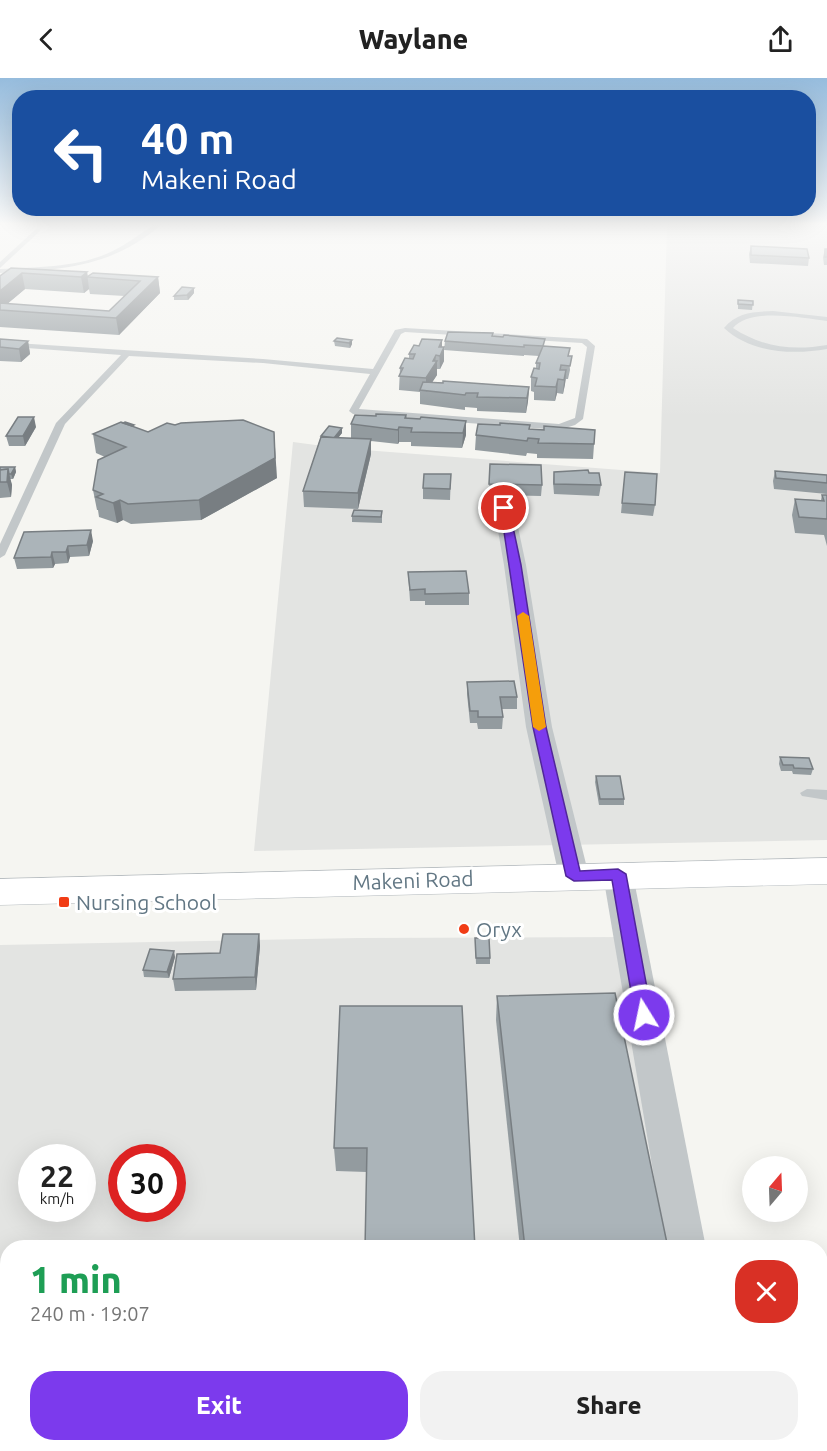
<!DOCTYPE html>
<html lang="en">
<head>
<meta charset="utf-8">
<style>
	body { margin:0; font-family:Ubuntu,sans-serif; background:#f2f2f2; color:#222; height:100vh; display:flex; flex-direction:column; font-size:22px; white-space:nowrap }
	* { box-sizing:border-box; margin:0 }
	p { font-size:20px; color:#767676 }
	.icon { flex:none; width:33px; height:33px; fill:none; stroke:currentColor; stroke-width:2; stroke-linecap:round; stroke-linejoin:round }
	.map { position:relative; flex:1; overflow:hidden }
	.details { position:absolute; left:0px; top:1162px; width:828px; height:212px; display:flex; flex-direction:column; background:#fff; border-radius:24px 24px 0 0; box-shadow:0 6px 24px #0002 }
	.details>* { flex:none }
	.guide { position:absolute; left:12px; top:12px; width:804px; height:126px; border-radius:24px; box-shadow:0 6px 24px #0002; background:#1a4fa0; color:#fff; overflow:hidden }
	.needle { width:39px; rotate:19deg }
	.tools { position:absolute; left:742px; top:1078px; display:grid; gap:12px }
	.tools a { display:grid; place-items:center; width:66px; height:66px; border-radius:50%; background:#fff; box-shadow:0 6px 24px #0002; font-size:30px }
	.speed { position:absolute; left:18px; top:1066px; display:flex; gap:12px; font-size:30px; font-weight:700; text-align:center }
	.speed>* { display:grid; place-content:center; width:78px; height:78px; border-radius:50%; background:#fff; box-shadow:0 6px 24px #0002; line-height:1 }
	.speed small { font-size:15px; font-weight:400 }
	.speed .limit { border:9px solid #d22; background:#fff; color:#111 }
	.pin { position:absolute; display:grid; place-items:center; width:51px; height:51px; color:#fff; margin:-26px; border:3px solid #fff; border-radius:50%; box-shadow:0 2px 6px #0007 }
	.me { position:absolute; width:66px; margin:-33px; rotate:350deg; stroke-linejoin:round; filter:drop-shadow(0 0 4px #0008) }
	.turn { display:flex; align-items:center; gap:21px; height:126px; padding:0 30px; font-size:27px }
	.turn .icon { width:78px; height:78px; stroke-width:2.5 }
	.turn b { display:block; font-size:42px; line-height:51px }
	.round { display:grid; place-items:center; flex:none; width:63px; height:63px; border-radius:24px; background:#f2f2f2 }
	.head { display:flex; align-items:center; justify-content:space-between; height:102px; padding:0 30px }
	h1 { font-size:36px; font-weight:800; line-height:45px; color:#1e9e55 }
	.button { display:flex; gap:12px; margin-top:auto; padding:12px 30px }
	.button a { flex:1; height:69px; border-radius:24px; background:#7c3aed; color:#fff; font-size:24px; font-weight:800; line-height:69px; text-align:center }
	.button a+a { background:#f2f2f2; color:#222 }
	header { display:flex; justify-content:space-between; align-items:center; height:78px; padding:0 30px; background:#fff; font-size:27px; font-weight:800 }
	.map>svg:first-child { display:block }
</style>
</head>
<body>
<header><svg class="icon" aria-label="back" viewBox="0 0 24 24"><path d="M15 5l-7 7 7 7"/></svg>Waylane<svg class="icon" aria-label="share" viewBox="0 0 24 24"><path d="M12 15V3M7 8l5-5 5 5M5 13v7h14v-7"/></svg></header>
<div class="map">
<svg width="827" height="1373" viewBox="0 0 827 1373">
	<rect width="100%" height="100%" fill="#f5f5f1"/>
	<g fill="#e3e4e2" fill-rule="evenodd">
		<path d="M667 147H827V762L254 773 293 364 338 370 660 395Z"/>
		<path d="M628 859 676 1170H8L7 1282 0 1283V867L358 860ZM32 1080H82V1131H32ZM122 1080H172V1131H122Z"/>
	</g>
	<g fill="none" stroke-linecap="round" stroke-linejoin="round">
		<defs>
			<path id="secondary" d="M827 780V806L0 827V801Z"/>
		</defs>
		<use href="#secondary" stroke="#b4babe" stroke-width="1"/>
		<g fill="#c2c7c9" fill-rule="evenodd">
			<path d="M154 147H161C112 189 62 192 0 195V191C35 189 73 190 106 176 123 169 138 157 154 147Z"/>
			<path d="M36 151 41 152 0 190V184Z"/>
			<path d="M773 233 827 239V243C803 240 750 229 733 250 762 269 792 273 827 267V271C792 277 751 275 724 250 737 234 754 234 773 233Z"/>
			<path d="M405 250 587 261 595 268 583 341 575 347 559 352 353 336 349 333 370 296 263 285 129 278 65 346 5 477 0 480V466L56 345 121 277 0 268V264L263 281 373 291 395 252ZM405 254 582 265 587 269 575 340 559 346 359 331 401 256Z"/>
			<path d="M807 711 827 712V722L802 718 800 715Z"/>
		</g>
		<g fill="#c2c7c9" fill-rule="evenodd">
			<path d="M504 424 511 426 514 430 526 487 552 649 589 798 585 805 574 808 563 805 559 798 526 649 504 487 494 430 497 426Z"/>
			<path d="M618 787 629 790 633 797 706 1170H666L603 797 607 790Z"/>
			<path d="M699 1366H744L746 1373H700Z"/>
		</g>
		<use href="#secondary" fill="#fff" fill-rule="evenodd"/>
	</g>
	<g fill="#939b9f" fill-rule="evenodd">
		<path d="M751 168 809 180 808 188 750 185 749 176Z"/>
		<path d="M825 171H827V187H824L823 179Z"/>
		<path d="M11 190 87 194 88 199H158L160 215 119 257 0 249V198ZM25 211 84 215 89 211 90 216 125 218 109 233 7 226Z"/>
		<path d="M194 210V215L188 222H174V218Z"/>
		<path d="M753 223 752 232 738 231V226Z"/>
		<path d="M493 255 492 258 545 268 569 278 570 292 568 301H566L563 316 557 315 555 323 534 322V314L531 313V299L536 290V285L539 278 524 277V278L444 272 445 263Z"/>
		<path d="M0 261 28 263 30 276 21 284 0 283Z"/>
		<path d="M352 262V266L350 270 335 268 334 263Z"/>
		<path d="M442 269H444V283L440 291H437V297L432 304 529 309 528 323 526 335 477 333V330L465 329V332L420 326V314L399 312 400 290 409 281V276Z"/>
		<path d="M406 337 407 340 466 343V357L462 370 411 368V364H399L398 366 371 363V376L358 431 304 429 303 413 321 358 342 350V355L338 360H351V346L376 338Z"/>
		<path d="M134 347V349L277 400 201 442 131 446 123 442 117 445 99 439 98 432H97L93 412 105 379 96 375 93 356Z"/>
		<path d="M36 349 25 368H9L6 358Z"/>
		<path d="M529 351 595 352 593 381 537 380V376L527 375 526 378 475 372 476 357Z"/>
		<path d="M490 386 542 407 541 418 489 417Z"/>
		<path d="M0 389H15L16 394 13 401H10L12 407 11 419 0 420Z"/>
		<path d="M775 393 827 397V416L774 411 773 403Z"/>
		<path d="M554 394 589 395 601 407 599 418 554 416 553 404Z"/>
		<path d="M625 394 655 427 653 438 621 435Z"/>
		<path d="M451 396 450 422 423 421V410Z"/>
		<path d="M822 417H827V468L824 457 795 455 792 437 795 421 821 422Z"/>
		<path d="M382 433V445L352 444V438Z"/>
		<path d="M93 463 89 478 70 479 68 485 55 486 53 490 17 491 14 480Z"/>
		<path d="M408 494 469 515V527H425V523H410Z"/>
		<path d="M467 604 517 619V631H501L503 639 502 651H478L477 645H470L467 616Z"/>
		<path d="M780 679 813 691 811 697 793 696 792 693H781L779 686Z"/>
		<path d="M596 698 624 721V727H599L595 704Z"/>
		<path d="M259 856 260 868 256 912 175 913 173 901Z"/>
		<path d="M475 860 490 880V886H476Z"/>
		<path d="M175 879 169 900 144 899 143 892Z"/>
		<path d="M497 918 668 1170H520L496 942Z"/>
		<path d="M340 928 475 1170 367 1094 336 1093 334 1070Z"/>
		<path d="M821 1247H827V1305L825 1304 820 1281Z"/>
		<path d="M562 1366H648L649 1373H563Z"/>
	</g>
	<g fill="#787e82">
		<path d="M87 194 89 211 84 215 81 199Z"/>
		<path d="M22 195 25 211 0 232V213Z"/>
		<path d="M158 199 160 215 119 257 116 240Z"/>
		<path d="M194 210V215L188 222 187 217Z"/>
		<path d="M352 262V266L350 270 349 265Z"/>
		<path d="M442 262V274L444 269V283L440 291 439 269Z"/>
		<path d="M28 263 30 276 21 284 19 271Z"/>
		<path d="M436 277 435 285 437 283V297L426 314V300Z"/>
		<path d="M566 292 565 306 563 316 564 302Z"/>
		<path d="M558 301 557 315 555 323 556 309Z"/>
		<path d="M529 309 528 323 526 335 527 320Z"/>
		<path d="M34 339 36 349 25 368 23 358Z"/>
		<path d="M466 343V357L462 370 463 355Z"/>
		<path d="M399 349V364L398 366V352Z"/>
		<path d="M342 350V355L334 365V360Z"/>
		<path d="M274 354 277 400 201 442 199 422Z"/>
		<path d="M371 361V376L358 431V415Z"/>
		<path d="M15 389 16 394 13 401 11 396Z"/>
		<path d="M8 391 12 407 11 419 7 404Z"/>
		<path d="M120 422 123 442 117 445 113 425Z"/>
		<path d="M91 452 93 463 89 478 87 467Z"/>
		<path d="M68 468 70 479 68 485 66 474Z"/>
		<path d="M52 474 55 486 53 490 51 479Z"/>
		<path d="M259 856 260 868 256 912 255 899Z"/>
		<path d="M174 873 175 879 169 900 167 894Z"/>
		<path d="M274 1366H278L277 1373H273Z"/>
	</g>
	<g fill="#abb4b9" stroke="#787e82" stroke-width="1.5">
		<path d="M751 168 807 171 809 180 751 177Z"/>
		<rect x="825" y="171" width="2" height="8"/>
		<path d="M11 190 87 194 81 199 22 195 0 213V198Z"/>
		<path d="M93 195 158 199 116 240 0 232V225L109 233 140 203 87 199Z"/>
		<path d="M182 209 194 210 187 217 174 218Z"/>
		<path d="M738 222 753 223V227L738 226Z"/>
		<path d="M448 254 493 255 492 258 503 259 504 257 545 261 543 268 524 267V269L445 263Z"/>
		<path d="M337 260 352 262 349 265 334 263Z"/>
		<path d="M0 261 28 263 19 271 0 269Z"/>
		<path d="M422 261 442 262 439 269H444L440 278 436 277 433 283H437L426 300 399 298 403 290H400L405 280 413 281 415 276H409L414 267 419 268Z"/>
		<path d="M543 268 570 270 568 278H572L570 288 561 287 560 292H566L564 302 558 301 556 309 535 308 537 300 531 299 534 290 539 291 540 285H536Z"/>
		<path d="M443 303 529 309 527 320 477 319 478 315H466L465 317 420 312 423 304 443 305Z"/>
		<path d="M376 336 406 337 405 340 420 341 421 339 466 343 463 355 411 354 412 350 399 349 398 352 351 346 355 337 376 338Z"/>
		<path d="M18 339H34L23 358H6Z"/>
		<path d="M243 342 274 354 275 380 199 422 128 426 120 422 113 425 96 419 103 416 93 412 98 382 126 369 93 356 121 344 148 354 167 345 175 347 181 345Z"/>
		<path d="M125 344 134 347 132 348 123 345Z"/>
		<path d="M500 345 530 347 529 351 544 352V348L595 352 594 366 538 365 539 361 528 360 527 363 476 357 478 346 500 347Z"/>
		<path d="M329 348 342 350 334 360 321 358Z"/>
		<path d="M321 359 371 361 358 415 303 413Z"/>
		<path d="M490 386 541 387 542 407 489 406Z"/>
		<path d="M0 389H15L11 396H9L8 391 0 392Z"/>
		<path d="M8 391 7 404H0V392Z"/>
		<path d="M588 392 589 395H599L601 407 554 406V394Z"/>
		<path d="M775 393 827 397V405L776 400Z"/>
		<path d="M625 394 657 396 655 427 622 425Z"/>
		<path d="M424 396H451L450 411 423 410Z"/>
		<path d="M822 417H827V441L799 439 795 421 824 423Z"/>
		<path d="M354 432 382 433 381 439 352 438Z"/>
		<path d="M91 452 87 467 68 468 66 474H52L51 479 14 480 24 454Z"/>
		<path d="M466 493 469 515 425 516V511L410 512 408 494Z"/>
		<path d="M514 603 517 619H500L503 639H478V633H470L467 604Z"/>
		<path d="M780 679 809 680 813 691 794 690 793 687H783Z"/>
		<path d="M596 698H620L624 721H600Z"/>
		<path d="M223 856H259L255 899 173 901 177 876 220 875Z"/>
		<path d="M475 860H489L490 880H476Z"/>
		<path d="M150 871 174 873 167 894 143 892Z"/>
		<path d="M615 915 668 1170H525L497 918Z"/>
		<path d="M340 928H462L475 1170H365L367 1070H334Z"/>
		<path d="M821 1247H827V1276Z"/>
		<path d="M190 1366H274L273 1373H189Z"/>
		<path d="M360 1366H444L445 1373H360Z"/>
		<path d="M567 1366H648L649 1373H568Z"/>
		<path d="M60 1370 59 1373H0V1371Z"/>
	</g>
	<linearGradient id="sky" x2="0" y2="1"><stop stop-color="#96bcdd"/><stop offset="0.43" stop-color="#fafaf9"/><stop offset="1" stop-color="#fafaf9" stop-opacity="0"/></linearGradient>
	<rect width="827" height="339" fill="url(#sky)"/>
	<path fill="#7c3aed" stroke="#51269a" stroke-width="1.5" d="M500 427 509 430 521 487 546 649 580 793 618 791 626 796 652 937 650 941 644 943 638 941 635 937 612 802 574 803 566 798 533 649Z"/>
	<path fill="#f59e0b" d="M523 534 529 538 546 649 539 653 533 649 517 538Z"/>
	<g fill="#f13c15" stroke="#fff" stroke-width="2">
		<rect x="58" y="818" width="12" height="12" rx="3"/>
		<circle cx="464" cy="851" r="6"/>
	</g>
	<g text-anchor="middle" dominant-baseline="central" stroke-width="6" stroke-linejoin="round" paint-order="stroke">
		<g font-size="21" fill="#627784" stroke="#fff">
			<text transform="translate(413 802) rotate(-2)">Makeni Road</text>
		</g>
		<g font-size="21" fill="#627784" stroke="#fff" text-anchor="start">
			<text x="76" y="824">Nursing School</text>
			<text x="476" y="851">Oryx</text>
		</g>
	</g>
</svg>
<div class="tools">
<a><svg class="needle" viewBox="-14 -14 28 28"><path d="M0-13l5 13h-10z" fill="#e53935"/><path d="M0 13l5-13h-10z" fill="#767676"/></svg></a>
</div>
<div class="speed"><div>22<small>km/h</small></div><div class="limit">30</div></div>
<div class="pin" style="left:504px;top:430px;background:#d93025"><svg class="icon" aria-label="arrive" viewBox="0 0 24 24"><path d="M6 21V4h12l-3 4 3 4H6"/></svg></div>
<svg class="me" style="left:644px;top:937px" viewBox="-20 -20 40 40"><circle r="17" fill="#7c3aed" stroke="#fff" stroke-width="3"/><path d="M0-11L8 9 0 5-8 9z" fill="#fff"/></svg>
<div class="guide">
<div class="turn"><svg class="icon" aria-label="left" viewBox="0 0 24 24"><path d="M17 20v-9H6M10 6l-5 5 5 5"/></svg><div><b>40 m</b>Makeni Road</div></div>
</div>
<section class="details">
<div class="head"><div><h1>1 min</h1><p>240 m · 19:07</p></div><a class="round" style="background:#d93025;color:#fff"><svg class="icon" aria-label="close" viewBox="0 0 24 24"><path d="M6 6l12 12M18 6L6 18"/></svg></a></div>
<div class="button"><a>Exit</a><a>Share</a></div>
</section>
</div>
</body>
</html>
